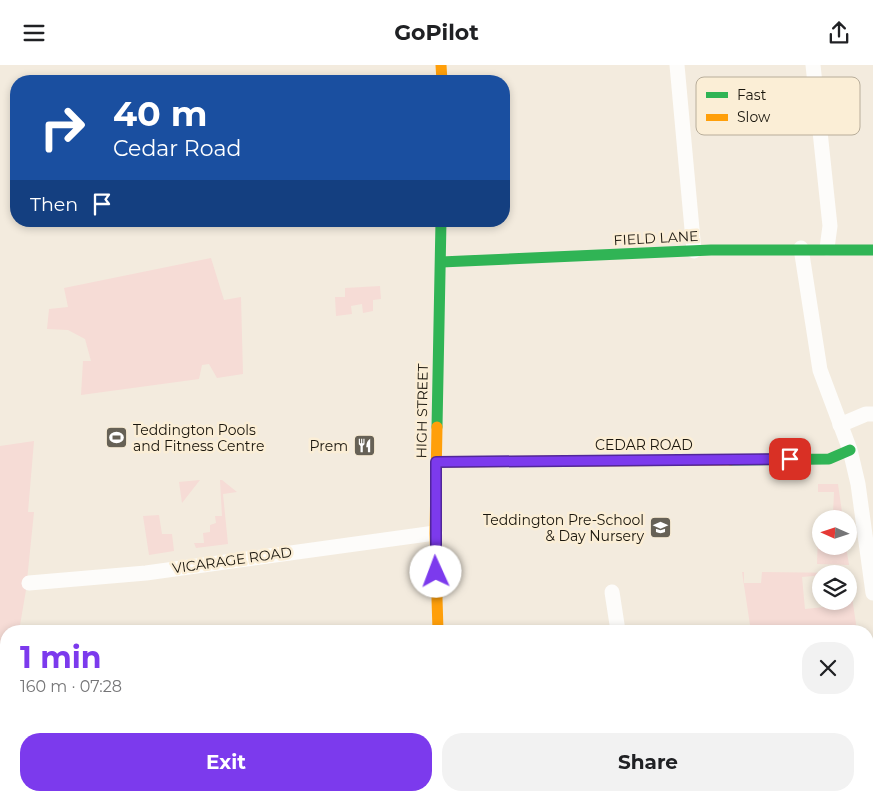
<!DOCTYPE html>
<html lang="en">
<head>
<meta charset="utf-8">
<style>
	body { margin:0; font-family:Montserrat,sans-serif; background:#f2f2f2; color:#202124; height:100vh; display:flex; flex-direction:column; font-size:19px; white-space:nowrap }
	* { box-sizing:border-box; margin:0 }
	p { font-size:16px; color:#757577 }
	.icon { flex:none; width:28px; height:28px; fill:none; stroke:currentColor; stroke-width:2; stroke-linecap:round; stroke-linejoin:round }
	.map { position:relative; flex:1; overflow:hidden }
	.drawer { position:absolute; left:0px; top:560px; width:874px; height:176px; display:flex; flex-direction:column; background:#fff; border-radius:20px 20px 0 0; box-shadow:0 2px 8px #0003 }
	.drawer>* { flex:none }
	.banner { position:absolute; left:10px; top:10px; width:500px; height:152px; border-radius:20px; box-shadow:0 2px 8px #0003; background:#1a4fa0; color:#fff; overflow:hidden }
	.needle { width:32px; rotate:273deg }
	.tools { position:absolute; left:812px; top:445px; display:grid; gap:10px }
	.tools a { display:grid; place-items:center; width:45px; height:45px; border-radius:50%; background:#fff; box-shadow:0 2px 8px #0003; font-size:25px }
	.pin { position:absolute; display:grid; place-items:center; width:42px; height:42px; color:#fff; margin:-21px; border-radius:10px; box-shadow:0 2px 8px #0006 }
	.me { position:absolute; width:55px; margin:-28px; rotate:358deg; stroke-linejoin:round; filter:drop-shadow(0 0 4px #0008) }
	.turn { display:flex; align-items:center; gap:18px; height:105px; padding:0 20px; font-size:22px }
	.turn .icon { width:65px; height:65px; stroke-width:2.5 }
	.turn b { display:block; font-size:35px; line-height:42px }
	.then { display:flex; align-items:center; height:48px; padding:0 20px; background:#0003; gap:10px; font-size:19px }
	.round { display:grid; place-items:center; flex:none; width:52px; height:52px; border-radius:20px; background:#f2f2f2 }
	.overview { display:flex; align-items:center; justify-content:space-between; height:85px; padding:0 20px }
	h1 { font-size:30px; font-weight:700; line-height:38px; color:#7c3aed }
	.button { display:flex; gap:10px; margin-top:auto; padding:10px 20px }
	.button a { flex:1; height:58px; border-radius:20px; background:#7c3aed; color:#fff; font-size:20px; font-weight:700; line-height:58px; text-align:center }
	.button a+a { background:#f2f2f2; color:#202124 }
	header { display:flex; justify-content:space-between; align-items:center; height:65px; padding:0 20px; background:#fff; font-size:22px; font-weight:700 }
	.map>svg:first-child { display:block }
</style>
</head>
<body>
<header><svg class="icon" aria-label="menu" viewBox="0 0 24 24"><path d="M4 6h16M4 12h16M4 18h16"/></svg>GoPilot<svg class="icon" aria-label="share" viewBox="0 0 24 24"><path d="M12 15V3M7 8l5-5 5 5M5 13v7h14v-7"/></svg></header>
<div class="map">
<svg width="873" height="736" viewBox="0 0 873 736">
	<rect width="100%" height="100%" fill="#f3ebde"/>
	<g fill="#f6dcd6">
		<path d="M211 193 224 235 241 232 243 309 217 313 209 299 202 300 199 314 81 330 83 296H91L85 274 68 265 47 264 49 244 68 242 64 223Z"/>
		<path d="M380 221 381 234 373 235V246L363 248 362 239 351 241 352 249 336 251 335 232H345V223Z"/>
		<path d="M34 376 28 447H34L26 525 19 566H6V614L0 636V381Z"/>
		<path d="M200 415 182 438 179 417Z"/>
		<path d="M220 415H222L237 427 223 429 228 479 196 483 194 478H204L203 468 210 467V460L216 458 215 451H222Z"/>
		<path d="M818 419H838L843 454H828V450L833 449 834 427H818Z"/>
		<path d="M159 450 162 469H172L174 486 149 490 143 451Z"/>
		<path d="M818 470H821V481H846L849 500 817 499Z"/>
		<path d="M742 507H744V518H761L762 507 848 508 802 512 805 544 834 541 833 536H849V511L857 566H792V562L737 566 736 562 750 560Z"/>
		<path d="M868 645 873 697 868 698Z"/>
	</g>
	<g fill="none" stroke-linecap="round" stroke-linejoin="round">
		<g stroke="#fdfcfa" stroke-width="15">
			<path d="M677 0 694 186"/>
			<path d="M813 0 830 161 827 183"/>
			<path d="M801 183 820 305 850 385 858 419 873 528"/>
			<path d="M840 360 866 349H873"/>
			<path d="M29 518 146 508 435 468"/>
			<path d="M612 527 618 566"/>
			<path d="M641 730 642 736"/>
		</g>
		<g stroke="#30b455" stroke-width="11">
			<path d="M441 197 711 185H873"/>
			<path d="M437 362 441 156"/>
			<path d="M731 395 829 394 850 385"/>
			<path d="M868 712 873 711"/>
		</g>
		<g stroke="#ff9f0a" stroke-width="11">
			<path d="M441 0 442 16"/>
			<path d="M437 362 435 468 438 566"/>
			<path d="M436 397 731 395"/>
			<path d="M447 730 448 736"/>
			<path d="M761 736 788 730"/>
		</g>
	</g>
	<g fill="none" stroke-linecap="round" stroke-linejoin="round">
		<defs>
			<path id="route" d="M436 507V397L790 394"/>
		</defs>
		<use href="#route" stroke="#51269a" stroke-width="12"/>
		<use href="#route" stroke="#7c3aed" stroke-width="9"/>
	</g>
	<defs>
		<symbol id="stadium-square" viewBox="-11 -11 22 22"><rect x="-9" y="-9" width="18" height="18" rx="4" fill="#666156" stroke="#fbeed6"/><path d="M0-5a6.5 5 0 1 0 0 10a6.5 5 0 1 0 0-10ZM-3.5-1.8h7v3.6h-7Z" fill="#fff"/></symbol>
		<symbol id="restaurant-square" viewBox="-11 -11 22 22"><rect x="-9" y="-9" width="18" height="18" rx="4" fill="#666156" stroke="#fbeed6"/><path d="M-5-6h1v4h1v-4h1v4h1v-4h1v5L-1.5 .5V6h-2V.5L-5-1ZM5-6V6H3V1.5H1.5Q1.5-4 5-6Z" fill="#fff"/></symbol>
		<symbol id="school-square" viewBox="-11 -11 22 22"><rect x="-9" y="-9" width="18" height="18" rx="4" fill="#666156" stroke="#fbeed6"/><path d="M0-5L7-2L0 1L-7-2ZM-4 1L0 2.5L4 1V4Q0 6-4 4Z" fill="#fff"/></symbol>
	</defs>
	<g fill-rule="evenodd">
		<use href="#stadium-square" x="104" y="360" width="25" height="25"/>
		<use href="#restaurant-square" x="352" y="368" width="25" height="25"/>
		<use href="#school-square" x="648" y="450" width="25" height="25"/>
	</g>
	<g text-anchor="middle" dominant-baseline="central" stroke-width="5" stroke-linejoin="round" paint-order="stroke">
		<g font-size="14" fill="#1a160d" stroke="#fbeed6">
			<text transform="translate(656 173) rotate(-3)">FIELD LANE</text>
			<text transform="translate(422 346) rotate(-89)">HIGH STREET</text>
			<text x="644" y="380">CEDAR ROAD</text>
			<text transform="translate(232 495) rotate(-8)">VICARAGE ROAD</text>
		</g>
		<g font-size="14" fill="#1a160d" stroke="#fbeed6" text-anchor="end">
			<text x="133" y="365" text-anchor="start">Teddington Pools<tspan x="133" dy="16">and Fitness Centre</tspan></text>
			<text x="348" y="381">Prem</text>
			<text x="644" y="455">Teddington Pre-School<tspan x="644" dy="16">&amp; Day Nursery</tspan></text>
		</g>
	</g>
	<rect x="696" y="12" width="164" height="58" rx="8" fill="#fbeed6" stroke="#b8ad9a" stroke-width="1"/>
	<rect x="706" y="27" width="22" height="6" fill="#30b455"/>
	<rect x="706" y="49" width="22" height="7" fill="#ff9f0a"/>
	<g font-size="14" fill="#1a160d">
		<text x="737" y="35">Fast</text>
		<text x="737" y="57">Slow</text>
	</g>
</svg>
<div class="tools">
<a><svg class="needle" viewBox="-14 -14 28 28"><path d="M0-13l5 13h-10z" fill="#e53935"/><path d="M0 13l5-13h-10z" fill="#757577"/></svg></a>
<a><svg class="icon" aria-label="layers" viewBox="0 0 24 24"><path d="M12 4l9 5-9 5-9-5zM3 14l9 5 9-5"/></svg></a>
</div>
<div class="pin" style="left:790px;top:394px;background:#d93025"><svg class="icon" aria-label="arrive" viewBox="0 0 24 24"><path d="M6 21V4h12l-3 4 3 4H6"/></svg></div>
<svg class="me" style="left:436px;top:507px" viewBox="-20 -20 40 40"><circle r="19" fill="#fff"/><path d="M0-13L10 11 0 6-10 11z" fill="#7c3aed"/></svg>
<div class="banner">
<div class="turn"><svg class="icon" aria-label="right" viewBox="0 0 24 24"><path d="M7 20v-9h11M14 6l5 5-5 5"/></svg><div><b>40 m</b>Cedar Road</div></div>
<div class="then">Then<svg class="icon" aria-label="arrive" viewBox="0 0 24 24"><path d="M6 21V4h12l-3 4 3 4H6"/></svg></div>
</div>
<section class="drawer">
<div class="overview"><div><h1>1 min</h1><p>160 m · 07:28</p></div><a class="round"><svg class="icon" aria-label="close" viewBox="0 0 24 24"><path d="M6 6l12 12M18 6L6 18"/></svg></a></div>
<div class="button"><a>Exit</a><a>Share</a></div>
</section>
</div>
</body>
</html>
